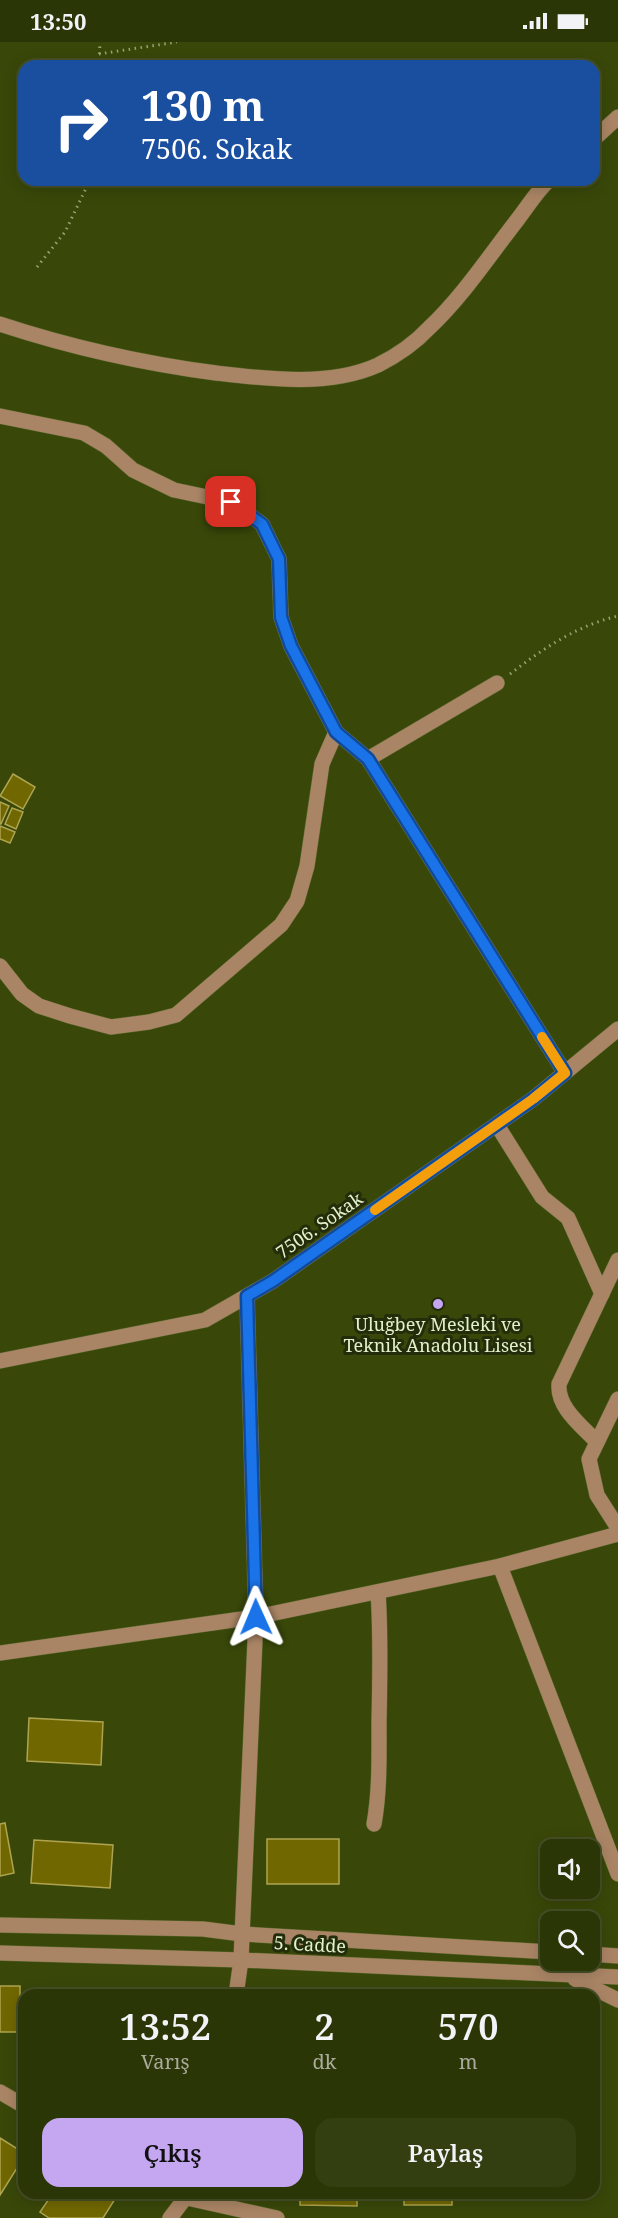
<!DOCTYPE html>
<html lang="tr">
<head>
<meta charset="utf-8">
<style>
	body { margin:0; font-family:"Noto Serif",serif; background:#333e11; color:#f1f3f6; height:100vh; display:flex; flex-direction:column; font-size:22px; white-space:nowrap }
	* { box-sizing:border-box; margin:0 }
	p { font-size:20px; color:#a6ab9b }
	.icon { flex:none; width:33px; height:33px; fill:none; stroke:currentColor; stroke-width:2; stroke-linecap:round; stroke-linejoin:round }
	.map { position:relative; flex:1; overflow:hidden }
	.details { position:absolute; left:18px; top:1947px; width:582px; height:210px; display:flex; flex-direction:column; background:#2b3607; border-radius:18px; box-shadow:0 3px 15px #0003,0 0 0 2px #475028 }
	.details>* { flex:none }
	.banner { position:absolute; left:18px; top:18px; width:582px; height:126px; border-radius:18px; box-shadow:0 3px 15px #0003,0 0 0 2px #475028; background:#1a4fa0; color:#fff; overflow:hidden }
	.fabs { position:absolute; left:540px; top:1797px; display:grid; gap:12px }
	.fabs a { display:grid; place-items:center; width:60px; height:60px; border-radius:12px; background:#2b3607; box-shadow:0 3px 15px #0003,0 0 0 2px #475028; font-size:30px }
	.pin { position:absolute; display:grid; place-items:center; width:51px; height:51px; color:#fff; margin:-26px; border-radius:12px; box-shadow:0 3px 9px #0006 }
	.me { position:absolute; width:66px; margin:-33px; rotate:359deg; stroke-linejoin:round; filter:drop-shadow(0 0 4px #0008) }
	.turn { display:flex; align-items:center; gap:21px; height:126px; padding:0 24px; font-size:27px }
	.turn .icon { width:78px; height:78px; stroke-width:2.5 }
	.turn b { display:block; font-size:42px; line-height:51px }
	.eta { display:flex; justify-content:space-evenly; align-items:center; height:102px; text-align:center }
	.eta b { font-size:36px; font-weight:600; line-height:42px }
	.cta { display:flex; gap:12px; margin-top:auto; padding:12px 24px }
	.cta a { flex:1; height:69px; border-radius:18px; background:#c5a7f1; color:#111; font-size:24px; font-weight:600; line-height:69px; text-align:center }
	.cta a+a { background:#333e11; color:#f1f3f6 }
	.status { display:flex; justify-content:space-between; align-items:center; height:42px; padding:0 30px; background:#2b3607; direction:ltr }
	.status svg { height:16px; fill:currentColor }
	.map>svg:first-child { display:block }
</style>
</head>
<body>
<div class="status"><b>13:50</b><svg viewBox="0 0 49 12"><path d="M0 12V9h3v3zM5 12V6h3v6zM10 12V3h3v9zM15 12V0h3v12zM26 1h20v11H26zM47 4h2v5h-2z"/></svg></div>
<div class="map">
<svg width="618" height="2176" viewBox="0 0 618 2176">
	<rect width="100%" height="100%" fill="#394809"/>
	<g fill="#716700" stroke="#aea450" stroke-width="1.5">
		<path d="M13 732 35 745 23 767 0 754Z"/>
		<path d="M0 760 9 764 1 782H0Z"/>
		<path d="M12 766 23 770 16 787 5 782Z"/>
		<path d="M0 784 15 790 10 801 0 797Z"/>
		<path d="M29 1676 103 1680 101 1723 27 1719Z"/>
		<path d="M5 1781 14 1831 0 1834V1782Z"/>
		<rect x="267" y="1797" width="72" height="45"/>
		<path d="M34 1798 113 1803 110 1846 31 1841Z"/>
		<rect x="0" y="1944" width="20" height="46"/>
		<path d="M0 2096 24 2111V2115L0 2153Z"/>
		<path d="M53 2151H105L115 2157 103 2176H49L40 2170Z"/>
		<path d="M300 2151H357V2164L300 2163Z"/>
		<rect x="404" y="2151" width="48" height="12"/>
	</g>
	<g fill="none" stroke-linecap="round" stroke-linejoin="round">
		<defs>
			<g id="minor">
				<path d="M594 97 618 75"/>
				<path d="M0 282C73 306 141 321 216 331 267 337 330 345 378 323 396 314 415 301 429 286 463 254 489 214 518 177 528 164 537 149 549 138"/>
				<path d="M0 374 84 391 106 404 133 428 174 448 231 460 262 482 279 517 281 575 291 604 336 690 368 717 565 1031"/>
				<path d="M368 717 497 641"/>
				<path d="M0 924 22 952 39 964 70 974 111 985 149 980 176 973 281 883 297 859 307 824 322 722 336 690"/>
				<path d="M497 1083 542 1155 568 1176 602 1252"/>
				<path d="M0 1319 205 1278 273 1239 533 1057 618 987"/>
				<path d="M618 1357 589 1417 597 1453 618 1486"/>
				<path d="M597 1400C582 1384 557 1366 559 1342L618 1218"/>
				<path d="M500 1524 618 1832"/>
				<path d="M0 1611 256 1575 500 1524 618 1492"/>
				<path d="M374 1782C380 1748 379 1714 379 1680 380 1636 381 1593 378 1550"/>
				<path d="M0 1883 203 1887 242 1892 550 1910"/>
				<path d="M0 1911 241 1918 618 1935"/>
				<path d="M590 1912 618 1914"/>
				<path d="M575 1937 618 1958"/>
				<path d="M236 1953 241 1918 256 1575 247 1254"/>
				<path d="M0 2050 24 2064"/>
				<path d="M178 2151 187 2156 277 2176"/>
				<path d="M170 2176 189 2151"/>
			</g>
		</defs>
		<use href="#minor" stroke="#58662c" stroke-width="16"/>
		<g stroke="#96a473" stroke-width="3" stroke-dasharray="1.5 4.5" stroke-linecap="butt">
			<path d="M99 12 177 0"/>
			<path d="M99 24 100 0"/>
			<path d="M37 225 65 190 90 138"/>
			<path d="M510 632C544 606 576 584 618 574"/>
		</g>
		<use href="#minor" stroke="#aa8565" stroke-width="15"/>
	</g>
	<g fill="none" stroke-linecap="round" stroke-linejoin="round">
		<defs>
			<path id="route" d="M231 460 262 482 279 517 281 575 291 604 336 690 368 717 565 1031 533 1057 273 1239 247 1254 256 1575"/>
		</defs>
		<use href="#route" stroke="#114b97" stroke-width="15"/>
		<use href="#route" stroke="#1a73e8" stroke-width="10"/>
		<path stroke="#f59e0b" stroke-width="10" d="M375 1168 533 1057 565 1031 542 995"/>
	</g>
	<circle fill="#c5a7f1" stroke="#232c0b" stroke-width="2" cx="438" cy="1262" r="6"/>
	<g text-anchor="middle" dominant-baseline="central" stroke-width="6" stroke-linejoin="round" paint-order="stroke">
		<g font-size="18" fill="#e3f1ca" stroke="#232c0b">
			<text transform="translate(319 1183) rotate(-35)">7506. Sokak</text>
			<text transform="translate(310 1902) rotate(3)">5. Cadde</text>
		</g>
		<g font-size="18" fill="#e3f1ca" stroke="#232c0b">
			<text x="438" y="1282">Uluğbey Mesleki ve<tspan x="438" dy="21">Teknik Anadolu Lisesi</tspan></text>
		</g>
	</g>
</svg>
<div class="fabs">
<a><svg class="icon" aria-label="sound" viewBox="0 0 24 24"><path d="M4 9h4l5-4v14l-5-4H4zM17 9q2 3 0 6"/></svg></a>
<a><svg class="icon" aria-label="search" viewBox="0 0 24 24"><circle cx="10" cy="10" r="6"/><path d="M15 15l6 6"/></svg></a>
</div>
<div class="pin" style="left:231px;top:460px;background:#d93025"><svg class="icon" aria-label="arrive" viewBox="0 0 24 24"><path d="M6 21V4h12l-3 4 3 4H6"/></svg></div>
<svg class="me" style="left:256px;top:1575px" viewBox="-20 -20 40 40"><path d="M0-17L14 15 0 8-14 15z" fill="#1a73e8" stroke="#fff" stroke-width="4"/></svg>
<div class="banner">
<div class="turn"><svg class="icon" aria-label="right" viewBox="0 0 24 24"><path d="M7 20v-9h11M14 6l5 5-5 5"/></svg><div><b>130 m</b>7506. Sokak</div></div>
</div>
<section class="details">
<div class="eta">
<div><b>13:52</b><p>Varış</p></div>
<div><b>2</b><p>dk</p></div>
<div><b>570</b><p>m</p></div>
</div>
<div class="cta"><a>Çıkış</a><a>Paylaş</a></div>
</section>
</div>
</body>
</html>
